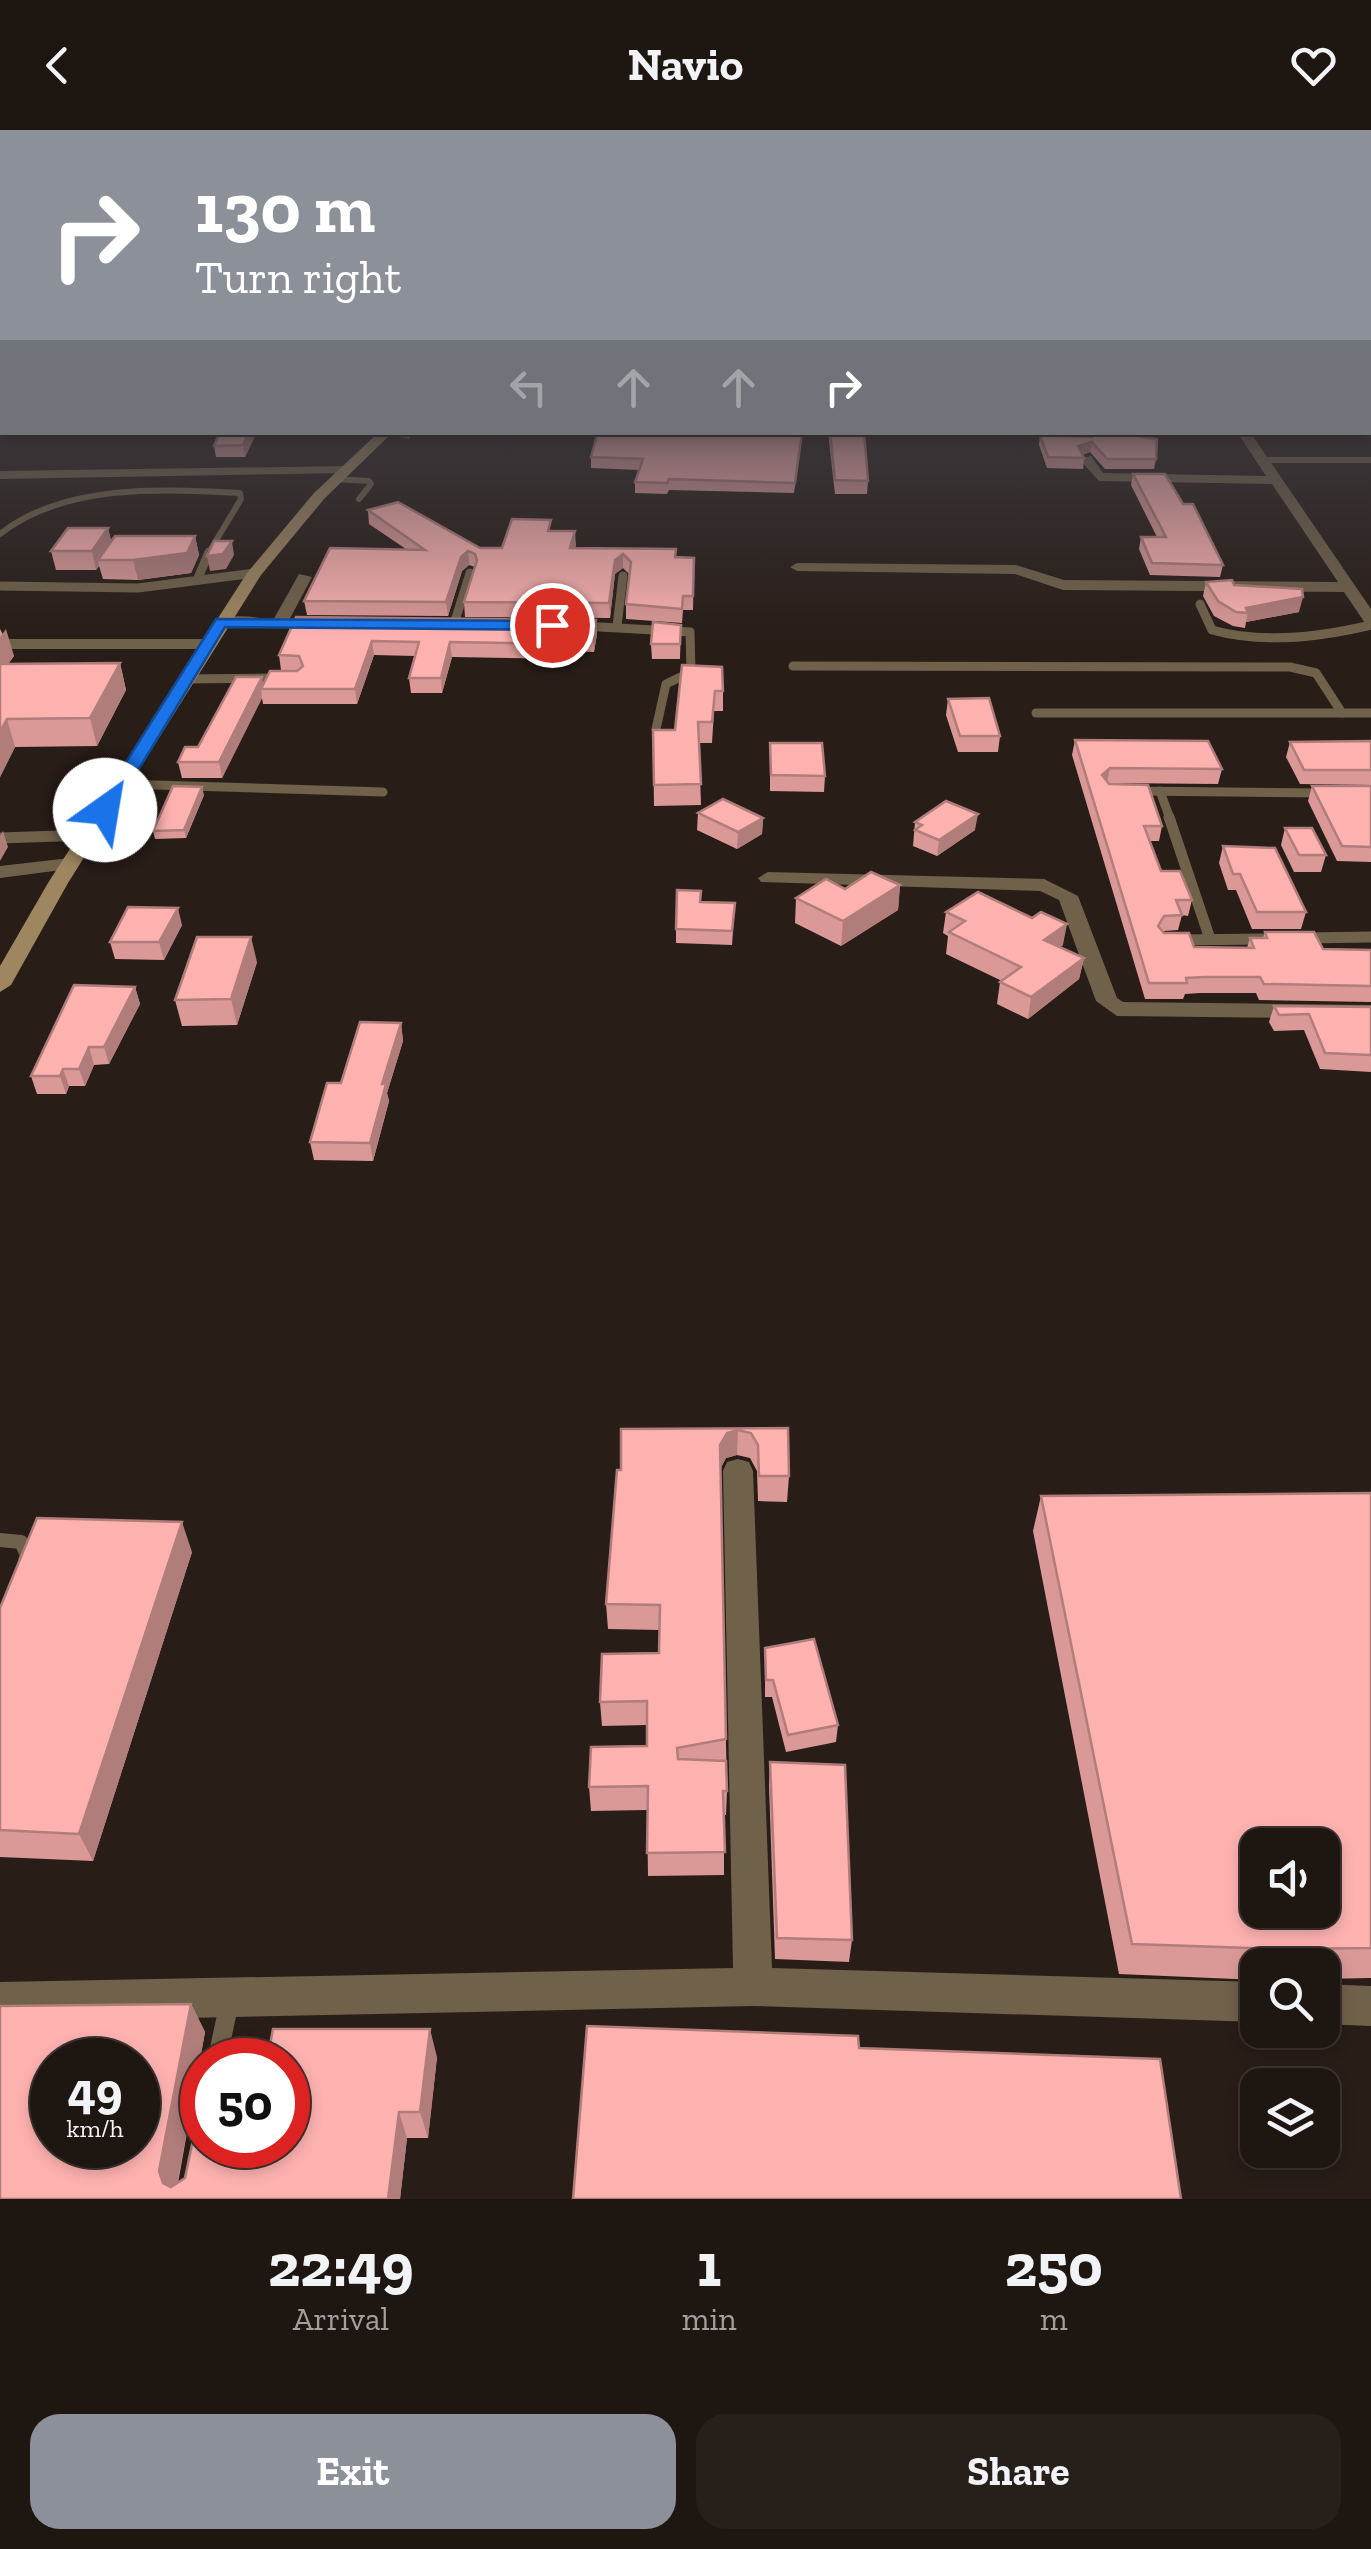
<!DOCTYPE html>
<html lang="en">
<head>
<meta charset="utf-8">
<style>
	body { margin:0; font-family:"Zilla Slab",serif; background:#261f1a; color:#f1f3f6; height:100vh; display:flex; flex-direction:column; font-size:38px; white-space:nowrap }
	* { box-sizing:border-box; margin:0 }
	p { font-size:32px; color:#a19f9f }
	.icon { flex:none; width:55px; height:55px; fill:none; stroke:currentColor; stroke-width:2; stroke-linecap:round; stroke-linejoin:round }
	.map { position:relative; height:2069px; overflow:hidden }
	.drawer { display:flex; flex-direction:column; background:#1e1611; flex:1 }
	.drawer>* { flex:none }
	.guide { position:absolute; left:0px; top:0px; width:1372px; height:305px; box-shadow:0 5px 15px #0003,0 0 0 2px #3c3531; background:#8c9099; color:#fff; overflow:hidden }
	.fabs { position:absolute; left:1240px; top:1698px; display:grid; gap:20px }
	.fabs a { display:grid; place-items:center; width:100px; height:100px; border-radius:20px; background:#1e1611; box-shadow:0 5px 15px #0003,0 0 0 2px #3c3531; font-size:50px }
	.speed { position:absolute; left:30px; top:1908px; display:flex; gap:20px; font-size:50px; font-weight:700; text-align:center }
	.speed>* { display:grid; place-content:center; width:130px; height:130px; border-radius:50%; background:#1e1611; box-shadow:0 5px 15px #0003,0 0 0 2px #3c3531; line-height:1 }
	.speed small { font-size:25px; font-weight:400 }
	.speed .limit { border:15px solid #d22; background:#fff; color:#111 }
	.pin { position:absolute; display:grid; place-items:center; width:85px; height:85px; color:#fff; margin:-42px; border:5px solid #fff; border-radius:50%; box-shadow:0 2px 10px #0007 }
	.me { position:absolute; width:110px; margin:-55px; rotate:32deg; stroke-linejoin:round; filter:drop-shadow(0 0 8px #0008) }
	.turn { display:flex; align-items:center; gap:35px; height:210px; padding:0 30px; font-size:45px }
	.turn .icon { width:130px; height:130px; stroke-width:2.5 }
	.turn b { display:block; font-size:70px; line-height:85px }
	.lanes { display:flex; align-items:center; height:95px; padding:0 30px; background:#0003; justify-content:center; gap:50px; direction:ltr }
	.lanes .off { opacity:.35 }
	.eta { display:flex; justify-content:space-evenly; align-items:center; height:170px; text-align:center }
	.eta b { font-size:60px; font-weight:800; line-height:70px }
	.button { display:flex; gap:20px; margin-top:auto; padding:20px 30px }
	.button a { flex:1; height:115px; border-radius:30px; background:#8c9099; color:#fff; font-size:40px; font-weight:800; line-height:115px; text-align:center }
	.button a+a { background:#261f1a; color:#f1f3f6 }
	header { display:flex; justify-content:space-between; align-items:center; height:130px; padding:0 30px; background:#1e1611; font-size:45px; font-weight:800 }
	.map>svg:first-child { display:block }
</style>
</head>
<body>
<header><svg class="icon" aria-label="back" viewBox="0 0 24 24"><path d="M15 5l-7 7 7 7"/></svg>Navio<svg class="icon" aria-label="heart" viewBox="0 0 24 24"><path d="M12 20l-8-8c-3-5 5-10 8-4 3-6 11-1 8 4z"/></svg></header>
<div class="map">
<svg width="1371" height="2069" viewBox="0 0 1371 2069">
	<rect width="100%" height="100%" fill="#281d17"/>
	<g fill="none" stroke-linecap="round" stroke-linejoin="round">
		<g stroke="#70614a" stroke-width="6">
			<path d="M1262 330H1371"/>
			<path d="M335 349 369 351 371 354 359 369"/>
			<path d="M0 404C63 354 163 358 240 363L241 369 208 424"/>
		</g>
		<g stroke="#70614a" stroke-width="9">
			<path d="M198 448 209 422"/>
			<path d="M0 456 138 458 255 443"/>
			<path d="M1200 474 1212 500C1262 514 1321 507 1371 495"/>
			<path d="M454 494 470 443"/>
			<path d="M582 496 690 502 691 542 666 554 656 599"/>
			<path d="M617 496 623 446"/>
			<path d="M793 536 1290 537 1316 543 1342 583H1371"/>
			<path d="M185 549 283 548"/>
			<path d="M1036 583H1342"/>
			<path d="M121 654 383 662"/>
			<path d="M1134 661 1324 663"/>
			<path d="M1160 661 1170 689"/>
		</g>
		<g stroke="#70614a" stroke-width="11">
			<path d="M1169 687 1210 809"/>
			<path d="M0 708 89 705"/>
			<path d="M1304 808 1371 807"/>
			<path d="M1179 810 1264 809"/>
		</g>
		<path stroke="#70614a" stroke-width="14" d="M0 1410 21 1412 27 1425 25 1431"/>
		<path stroke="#70614a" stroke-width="19" d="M217 1930 229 1874"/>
		<g fill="#70614a" fill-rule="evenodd">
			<rect x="0" y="288" width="2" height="8"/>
			<path d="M414 302 409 309 379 304 380 302Z"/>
			<path d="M1237 302H1250L1371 479V495L1365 493 1344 462 1063 460 1015 444 797 441 790 437 797 433 1016 435 1064 450 1338 452 1272 354 1099 351 1079 329 1091 326 1103 343 1266 346Z"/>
			<path d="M352 336V342L347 343 0 349V341Z"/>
			<path d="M299 444 312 447 286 496 221 497 213 492C226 484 259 485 272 492Z"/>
			<path d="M0 509H208L216 514 208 519H0Z"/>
			<path d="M70 728 77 730V738L0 748V736Z"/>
			<path d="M768 742 1044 749 1078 766 1117 868 1123 872 1371 875V889L1117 886 1096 871 1059 770 1040 761 761 752 758 748Z"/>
			<path d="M738 1329 749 1332 753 1341 772 1838 1258 1852V1892L753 1876 0 1892V1852L733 1838 723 1341 727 1332Z"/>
			<path d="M1322 1854 1371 1856V1896L1322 1894Z"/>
		</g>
		<path fill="#9e8660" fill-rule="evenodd" d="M379 302H393L324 369 261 445 68 753 11 855 0 862V836L48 753 247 443 314 363Z"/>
	</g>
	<g fill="#da9997">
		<path d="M257 302 245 327H216L214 316Z"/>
		<path d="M803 302 794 363 669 360 667 364 635 363V352L639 340 591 338V327Z"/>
		<path d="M828 302H864L868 351 867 364H835Z"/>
		<path d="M1083 302H1135L1156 329 1154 339H1105L1090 322 1082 325 1084 328 1083 339 1047 338 1039 315 1040 305 1085 306Z"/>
		<path d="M1133 344 1183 374 1223 435 1220 447 1150 445 1139 419 1141 407H1157L1131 355Z"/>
		<path d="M368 380 480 418H502L552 401 576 415 575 418 694 428 693 480H683L682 493 626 489V474L629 444 623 438 615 444 610 488 465 487 464 472 475 437 469 435 462 441 448 486 307 485 304 471 406 419 369 394Z"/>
		<path d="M108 398 111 411 195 406 199 425 191 443 138 450 103 449 99 436 96 440H56L51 421Z"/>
		<path d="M1206 452 1234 455 1299 482 1246 492 1245 498 1233 496 1214 486 1203 466Z"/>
		<path d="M296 487 596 490 597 504 594 522 569 521 567 529 452 527 442 563H411L409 548 415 526 374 525 357 574H263L262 568 222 648H182L178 632 198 617 263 554 297 540H281L279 525Z"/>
		<path d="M681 495 680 529H652L651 514Z"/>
		<path d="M0 499 14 526 8 534 120 533 126 560 97 616 15 617 0 647Z"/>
		<path d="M682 535 723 561V581H714L712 613H699L701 675 654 676 653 600H675Z"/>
		<path d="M948 569 1000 606 998 622H958L946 585Z"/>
		<path d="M1075 610 1222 639 1218 654 1108 653 1162 696 1159 711H1150L1161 741 1192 770 1188 786 1182 785 1178 800 1163 801 1164 803 1194 817 1247 818 1250 808H1263L1265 802 1323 819 1371 820V872L1259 870 1256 863H1200L1185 864 1183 869H1145L1072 625Z"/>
		<path d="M1371 611V655L1300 654 1286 627 1290 612Z"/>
		<path d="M770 613 825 646 824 662 770 661Z"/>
		<path d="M1312 656H1371V732L1337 731 1308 671Z"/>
		<path d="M204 665 186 708 155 709 153 701Z"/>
		<path d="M698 683 763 688 762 704 737 719 697 700Z"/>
		<path d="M915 692 975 700 937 726 913 716Z"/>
		<path d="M1285 698 1326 725 1321 742H1294L1281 715Z"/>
		<path d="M1223 716 1306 782 1301 799H1252L1236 760H1228L1219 733Z"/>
		<path d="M900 755 898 780 841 816 795 793 796 768 845 759Z"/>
		<path d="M701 772 735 773 732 815 676 813V799Z"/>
		<path d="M946 782 1063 815 1060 817 1084 828 1079 849 1028 889 997 874 1000 852 1002 851 946 824 948 806 943 803Z"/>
		<path d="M182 795 164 830 115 829 110 812Z"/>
		<path d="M257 832 237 895 182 896 175 870Z"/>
		<path d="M135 857 140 874 109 934 94 935 85 956H69L66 964H37L31 946Z"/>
		<path d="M1274 876 1371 877V942L1320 939 1304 900 1274 901 1269 892Z"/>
		<path d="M401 893 403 911 387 963 389 971 373 1031 314 1030 310 1012 341 953Z"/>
		<path d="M788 1298 789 1346 787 1372 758 1371 757 1341 750 1328 737 1325 726 1328 720 1339 727 1661 726 1685H724V1745L648 1746 647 1680 591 1681 589 1657 647 1616V1595L602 1596 600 1572 659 1523 660 1500 608 1499 606 1474 621 1340V1299Z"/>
		<path d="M1371 1363V1848L1322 1849V1835H1258V1850L1119 1844 1033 1401 1041 1366Z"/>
		<path d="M192 1422 93 1731 0 1727V1478Z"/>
		<path d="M765 1518 838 1595 836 1612 786 1622 772 1567H765Z"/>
		<path d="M770 1632 852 1810 849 1832 775 1829 769 1656Z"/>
		<path d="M191 1874 205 1902 178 2053 288 2015 437 1927 428 2008H407L400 2069H0Z"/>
	</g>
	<g fill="#b17d7b">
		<path d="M249 302H257L245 327 243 315Z"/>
		<path d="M1092 312 1090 322 1076 327 1078 316Z"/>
		<path d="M108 398 113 417 98 430 99 436 96 440 92 421Z"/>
		<path d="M575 401 576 415 571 432 570 418Z"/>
		<path d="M195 406 199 425 191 443 138 450 133 430Z"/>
		<path d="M232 411 234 425 226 439 210 441 207 426Z"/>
		<path d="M468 421 469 435 462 441 448 486 446 472 461 427Z"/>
		<path d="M623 424V438L615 444 610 488 609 473 615 430Z"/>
		<path d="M1303 467 1299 482 1246 492 1248 483 1246 478Z"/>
		<path d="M596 490 597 504 594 522 593 507Z"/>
		<path d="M6 499 14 526 8 534 0 554V507Z"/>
		<path d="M372 511 374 525 357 574 355 559Z"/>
		<path d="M450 512 452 527 442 563 441 548Z"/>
		<path d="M120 533 126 560 97 616 90 588Z"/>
		<path d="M262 547 264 559H261L262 568 222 648 219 632Z"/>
		<path d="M7 589 15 617 0 647V602Z"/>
		<path d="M1110 638 1107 653 1102 645Z"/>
		<path d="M202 657 204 665 186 708 184 700Z"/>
		<path d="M978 684 975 700 937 726 939 710Z"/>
		<path d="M763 688 762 704 737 719 738 702Z"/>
		<path d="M3 701 8 717 0 731V706Z"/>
		<path d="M900 755 898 780 841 816 843 791Z"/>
		<path d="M178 778 182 795 164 830 159 812Z"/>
		<path d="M1067 794 1063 815 1041 831 1044 810Z"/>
		<path d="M251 807 257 832 237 895 231 869Z"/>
		<path d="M1084 828 1079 849 1028 889 1031 867Z"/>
		<path d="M135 857 140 874 109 934 104 917Z"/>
		<path d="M401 893 403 911 387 963 389 971 373 1031 370 1013 382 954Z"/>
		<path d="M89 917 94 935 85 956 79 939Z"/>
		<path d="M63 939 69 956 66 964 60 946Z"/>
		<path d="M738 1300 737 1325 726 1328 719 1341 720 1315 727 1303Z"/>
		<path d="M182 1392 192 1422 93 1731 79 1704Z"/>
		<path d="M191 1874 205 1902 175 2066 163 2053 159 2041Z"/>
		<path d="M430 1899 437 1927 428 2008 420 1982Z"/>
		<path d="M399 1982 407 2008 400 2069H388Z"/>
	</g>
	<g fill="#fdb2b0" stroke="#b17d7b" stroke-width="2.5" fill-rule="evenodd">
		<path d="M2 235V277L0 275V242Z"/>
		<path d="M220 302H249L243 315 214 316Z"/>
		<path d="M598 302H802L795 353 669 349 667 353 635 352 643 329 591 327Z"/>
		<path d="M830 302H864L868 351 835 350Z"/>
		<path d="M1090 302H1135L1137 306 1157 309 1156 329H1107L1092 312 1078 316 1084 328 1048 327 1040 305 1092 307Z"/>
		<path d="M1133 344H1165L1183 374H1193L1223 435 1152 433 1141 407H1166Z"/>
		<path d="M398 372 480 418H502L512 389 551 390 548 401H575L570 418 676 419 675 427 694 428 693 466H683L682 479 626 474 631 432 623 424 615 430 609 473 464 472 477 430 475 424 468 421 461 427 446 472 304 471 330 418 425 420 368 380Z"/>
		<path d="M68 398H108L92 421H51Z"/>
		<path d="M115 406H195L187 423 133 430H98Z"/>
		<path d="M214 411H232L223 424 207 426Z"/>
		<path d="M1232 450 1234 455 1302 459 1303 467 1246 478 1248 483 1236 482 1218 471 1206 452Z"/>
		<path d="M296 487 596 490 593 507H568L566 514 450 512 441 548H409L419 512 372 511 355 559H261L270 541H297L303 536 299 526 279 525Z"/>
		<path d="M653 492 681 495 680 514H651Z"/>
		<path d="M120 533 90 588 7 589 0 602V534Z"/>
		<path d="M682 535 722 537 723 561H715L712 592H698L701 654 654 655 653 600H675Z"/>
		<path d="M236 547H262L219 632H178L185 617H198Z"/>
		<path d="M989 568 1000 606H960L948 569Z"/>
		<path d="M1075 610 1208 611 1222 639 1110 638 1102 645 1109 654 1148 655 1162 696H1144L1161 741H1180L1192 770H1176L1182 785 1164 786 1158 796 1164 803H1189L1194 817 1254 818 1250 808H1267L1265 802H1314L1323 819 1371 820V856L1264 854 1260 847H1204L1186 848 1187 853H1149Z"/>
		<path d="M1371 611V640H1304L1290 612Z"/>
		<path d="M770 613H822L825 646 771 645Z"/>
		<path d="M173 656 202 657 184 700 153 701Z"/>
		<path d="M1312 656H1371V717L1342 716Z"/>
		<path d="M723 669 763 688 738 702 698 683Z"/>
		<path d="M946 671 978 684 939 710 915 700 922 695 915 692Z"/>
		<path d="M1285 698H1312L1326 725H1299Z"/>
		<path d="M1223 716 1275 718 1306 782H1257L1240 744H1233Z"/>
		<path d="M871 742 900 755 843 791 796 768 826 749 845 759Z"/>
		<path d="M677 760 701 761 700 772 735 773 732 801 676 799Z"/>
		<path d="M978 762 1032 788 1041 782 1067 794 1044 810 1084 828 1031 867 1000 852 1021 837 949 802 965 791 946 782Z"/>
		<path d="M128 777 178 778 159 812H110Z"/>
		<path d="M197 807H251L231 869 175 870Z"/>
		<path d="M74 855 135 857 104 917H89L79 939H63L60 946H31Z"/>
		<path d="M1274 876 1371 877V925L1325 923 1309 884 1279 885Z"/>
		<path d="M360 892 401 893 382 954H386L370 1013 310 1012 327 953H341Z"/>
		<path d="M788 1298 789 1346H759L758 1315 751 1303 738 1300 727 1303 720 1315 726 1609 677 1618 678 1629 726 1631 727 1661H723L725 1722 647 1723 648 1656 589 1657 591 1617 647 1616V1571L600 1572 602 1524 659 1523 660 1475 606 1474 617 1340H621V1299Z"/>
		<path d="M1371 1363V1818L1278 1819 1132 1814 1041 1366ZM1258 1715H1322V1780H1258Z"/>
		<path d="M37 1388 182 1392 79 1704 0 1700V1478Z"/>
		<path d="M814 1509 838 1595 788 1605 773 1550H766L765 1518Z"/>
		<path d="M770 1632 845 1635 852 1810 777 1808Z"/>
		<path d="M191 1874 159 2041 163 2053 171 2057 185 2048 195 2000H202V2015H288V1930H267L273 1899H430L420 1982H399L388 2069H0V1876ZM52 1930H138V2015H52Z"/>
		<path d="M587 1896 858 1906 859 1918 1160 1929 1181 2069H573Z"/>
	</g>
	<linearGradient id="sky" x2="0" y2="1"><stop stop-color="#16100d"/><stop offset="0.43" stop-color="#424047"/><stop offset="1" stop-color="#424047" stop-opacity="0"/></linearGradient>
	<rect width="1371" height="509" fill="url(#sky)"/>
	<path fill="#1a73e8" stroke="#114b97" stroke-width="2.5" d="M216 489 552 491 559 495 552 500 225 497 114 680 99 683 96 680Z"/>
</svg>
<div class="fabs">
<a><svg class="icon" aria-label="sound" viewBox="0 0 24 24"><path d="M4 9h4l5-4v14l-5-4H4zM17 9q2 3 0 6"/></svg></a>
<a><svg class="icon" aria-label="search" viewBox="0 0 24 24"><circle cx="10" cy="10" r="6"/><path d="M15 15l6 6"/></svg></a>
<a><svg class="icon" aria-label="layers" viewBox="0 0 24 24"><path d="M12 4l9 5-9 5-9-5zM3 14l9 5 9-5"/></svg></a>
</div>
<div class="speed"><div>49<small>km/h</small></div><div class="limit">50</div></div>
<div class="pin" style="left:552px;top:495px;background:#d93025"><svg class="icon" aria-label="arrive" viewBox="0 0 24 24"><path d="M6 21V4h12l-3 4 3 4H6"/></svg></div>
<svg class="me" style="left:105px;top:680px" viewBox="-20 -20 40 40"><circle r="19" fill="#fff"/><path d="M0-13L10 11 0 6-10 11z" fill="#1a73e8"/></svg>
<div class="guide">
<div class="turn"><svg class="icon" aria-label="right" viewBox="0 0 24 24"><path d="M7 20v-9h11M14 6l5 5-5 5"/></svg><div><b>130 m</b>Turn right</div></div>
<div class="lanes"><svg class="icon off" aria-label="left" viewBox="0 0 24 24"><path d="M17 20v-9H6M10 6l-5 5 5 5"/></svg><svg class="icon off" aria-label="ahead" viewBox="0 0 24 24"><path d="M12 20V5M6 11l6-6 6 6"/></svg><svg class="icon off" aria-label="ahead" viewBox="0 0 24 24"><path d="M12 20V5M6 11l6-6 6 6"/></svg><svg class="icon" aria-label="right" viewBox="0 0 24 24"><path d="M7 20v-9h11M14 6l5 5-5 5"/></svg></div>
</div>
</div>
<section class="drawer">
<div class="eta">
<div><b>22:49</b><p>Arrival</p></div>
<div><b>1</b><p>min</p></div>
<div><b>250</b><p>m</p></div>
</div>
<div class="button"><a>Exit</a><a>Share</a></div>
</section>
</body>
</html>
